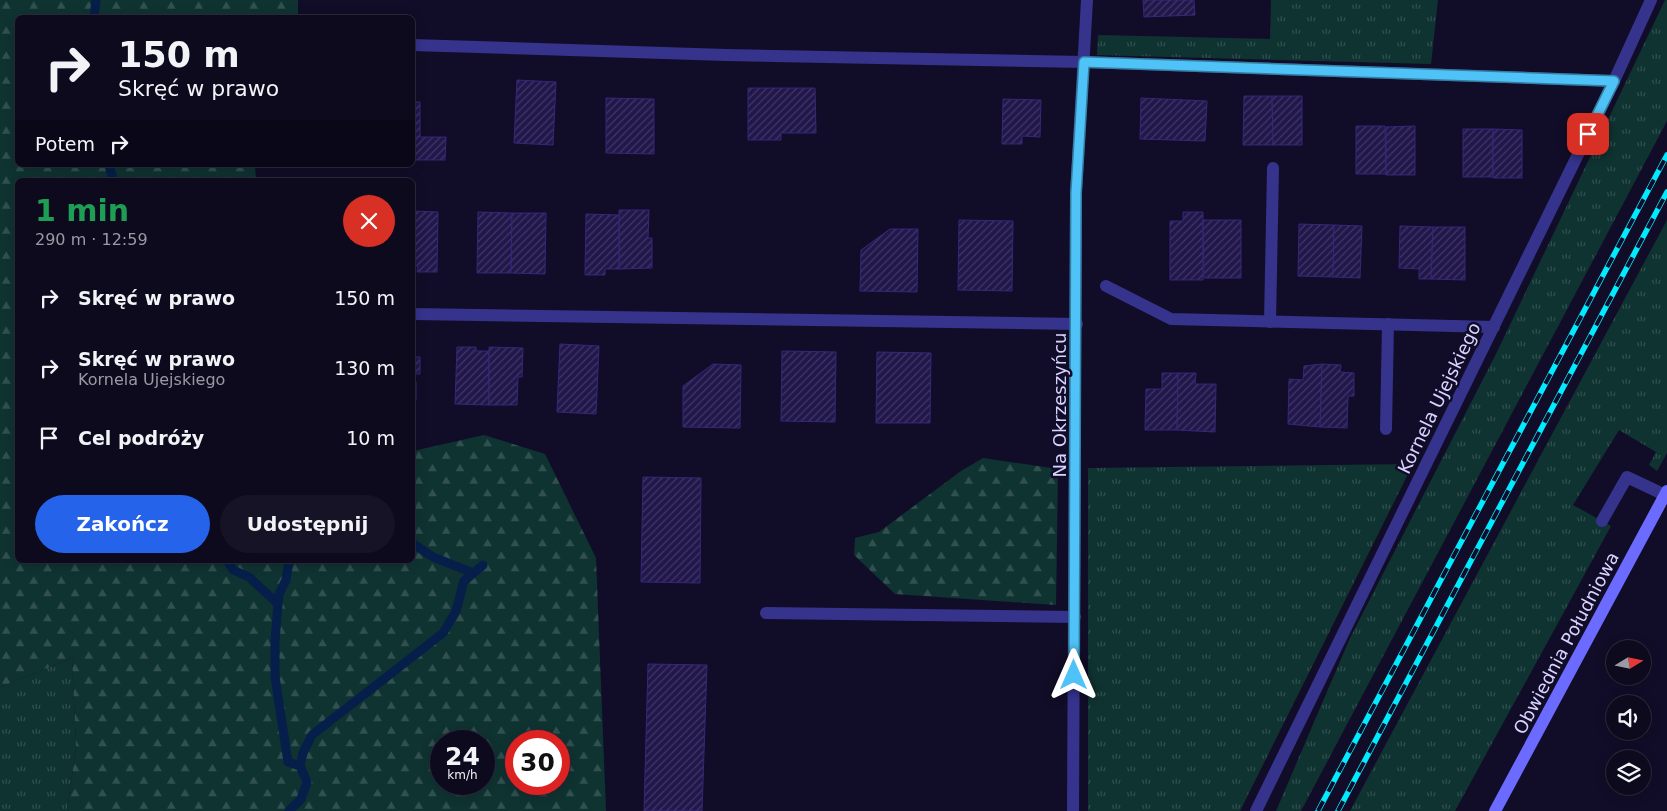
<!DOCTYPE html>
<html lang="pl">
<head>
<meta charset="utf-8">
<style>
	body { margin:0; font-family:"DejaVu Sans",sans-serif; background:#161327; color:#f1f3f6; height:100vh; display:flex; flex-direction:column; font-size:19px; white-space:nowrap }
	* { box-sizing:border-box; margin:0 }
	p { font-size:16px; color:#9a9aa4 }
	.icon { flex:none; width:28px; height:28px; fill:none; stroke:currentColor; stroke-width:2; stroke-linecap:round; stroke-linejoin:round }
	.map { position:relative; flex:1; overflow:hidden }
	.details { position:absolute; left:15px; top:178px; width:400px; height:385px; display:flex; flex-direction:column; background:#0d0a1e; border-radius:8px; box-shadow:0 2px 12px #0003,0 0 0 1px #2d2b3c }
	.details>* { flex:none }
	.banner { position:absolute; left:15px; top:15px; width:400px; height:152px; border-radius:8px; box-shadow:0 2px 12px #0003,0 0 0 1px #2d2b3c; background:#0d0a1e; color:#f1f3f6; overflow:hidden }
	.needle { width:32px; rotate:80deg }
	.controls { position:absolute; left:1606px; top:640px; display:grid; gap:10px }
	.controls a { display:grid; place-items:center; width:45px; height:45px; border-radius:50%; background:#0d0a1e; box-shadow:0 2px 12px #0003,0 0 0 1px #2d2b3c; font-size:25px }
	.speed { position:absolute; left:430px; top:730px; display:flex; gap:10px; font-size:25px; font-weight:700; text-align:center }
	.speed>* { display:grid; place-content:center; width:65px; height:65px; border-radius:50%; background:#0d0a1e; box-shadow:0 2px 12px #0003,0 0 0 1px #2d2b3c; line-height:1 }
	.speed small { font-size:12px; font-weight:400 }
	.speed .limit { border:8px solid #d22; background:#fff; color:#111 }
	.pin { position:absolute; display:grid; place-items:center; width:42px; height:42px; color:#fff; margin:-21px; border-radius:10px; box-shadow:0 2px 8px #0006 }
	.me { position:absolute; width:55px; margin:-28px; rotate:0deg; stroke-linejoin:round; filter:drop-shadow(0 0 4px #0008) }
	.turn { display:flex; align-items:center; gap:18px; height:105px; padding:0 20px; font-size:22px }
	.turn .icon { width:65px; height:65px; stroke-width:2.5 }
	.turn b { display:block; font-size:35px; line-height:42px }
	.then { display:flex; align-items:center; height:48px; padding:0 20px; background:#0003; gap:10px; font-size:19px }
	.round { display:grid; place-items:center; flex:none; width:52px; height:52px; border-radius:26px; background:#161327 }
	.summary { display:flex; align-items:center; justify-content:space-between; height:85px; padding:0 20px }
	h1 { font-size:30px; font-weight:800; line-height:38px; color:#1e9e55 }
	.primary-button { display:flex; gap:10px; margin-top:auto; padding:10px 20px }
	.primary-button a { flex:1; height:58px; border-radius:30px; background:#2563eb; color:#fff; font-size:20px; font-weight:800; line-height:58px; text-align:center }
	.primary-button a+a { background:#161327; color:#f1f3f6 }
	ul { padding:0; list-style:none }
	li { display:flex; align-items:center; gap:15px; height:70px; padding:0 20px }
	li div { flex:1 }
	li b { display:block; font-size:19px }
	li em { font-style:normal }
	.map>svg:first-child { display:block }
</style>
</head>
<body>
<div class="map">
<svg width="1667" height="811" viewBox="0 0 1667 811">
	<defs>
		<pattern id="grass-tufts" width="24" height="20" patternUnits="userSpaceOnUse" patternTransform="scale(1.25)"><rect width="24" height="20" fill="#0f3331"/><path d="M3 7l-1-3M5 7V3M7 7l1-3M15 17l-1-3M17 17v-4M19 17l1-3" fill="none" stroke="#315050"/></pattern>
		<pattern id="forest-firs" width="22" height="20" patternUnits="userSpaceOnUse" patternTransform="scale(1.25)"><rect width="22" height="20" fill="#0f3331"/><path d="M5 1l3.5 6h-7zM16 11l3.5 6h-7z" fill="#315050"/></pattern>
		<pattern id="building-hatch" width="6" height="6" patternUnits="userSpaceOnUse" patternTransform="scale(1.25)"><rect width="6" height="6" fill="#21174b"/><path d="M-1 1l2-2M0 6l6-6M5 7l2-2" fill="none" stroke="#413866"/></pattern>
	</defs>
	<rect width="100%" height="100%" fill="#110d28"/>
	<g fill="url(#grass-tufts)">
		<path d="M1271 0H1438L1431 64 1097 55 1098 35 1270 39Z"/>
		<path d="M1665 0H1667V121L1301 811H1276L1350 638 1496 354Z"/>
		<path d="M1667 220V453L1657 471 1649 465 1656 452 1619 430 1573 505 1611 526 1455 811H1350Z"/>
		<path d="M1413 464 1240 811H1088V468Z"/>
		<path d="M72 658 76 748 67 811H0V687Z"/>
	</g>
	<g fill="url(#forest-firs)" fill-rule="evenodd">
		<path d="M0 0H298V17L18 18V165H255L256 180H18V560H412L413 451 484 435 545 454 596 558 606 811H67L76 748 72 658 0 687ZM484 741V784H441V741ZM559 741V784H516V741Z"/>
		<path d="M983 458 1058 469 1056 605 895 594 854 555 855 538 879 532 961 471Z"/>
	</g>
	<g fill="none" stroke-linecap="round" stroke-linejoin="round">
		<g stroke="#051f4a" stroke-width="9">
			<path d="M94 18 96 0"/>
			<path d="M109 165 113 180"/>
			<path d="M412 543 433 557 473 573"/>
			<path d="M227 560 233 570 249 577 278 604 275 641V677L288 762 300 766 307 782 301 799 289 811"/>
			<path d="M278 604 279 594 286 580 289 560"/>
			<path d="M300 766 303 753 312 735 443 633 456 611 464 581 483 565"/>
		</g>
	</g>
	<g fill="url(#building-hatch)" stroke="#36277a">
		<path d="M1143 0H1194L1195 15 1144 17Z"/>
		<path d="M517 80 556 82 553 145 514 143Z"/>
		<path d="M748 88H815L816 133H781V140H748Z"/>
		<path d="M1244 96H1272L1273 145H1243Z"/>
		<path d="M1272 96H1302V145H1273Z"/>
		<path d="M606 98 654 99V154L606 153Z"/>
		<path d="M1141 98 1207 101 1205 141 1140 139Z"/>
		<path d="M1003 99 1041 100 1040 137 1022 136V144H1002Z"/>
		<path d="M412 102H420V137H446L445 160H412Z"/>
		<path d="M1356 126H1385L1386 174H1356Z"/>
		<path d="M1415 126V175H1386V127Z"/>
		<rect x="1463" y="129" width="30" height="48"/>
		<path d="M1493 129 1522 130V178H1493Z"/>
		<path d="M619 210H649L648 238H652V268L619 269Z"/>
		<path d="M412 211 438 212 437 272H417L418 266H412Z"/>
		<path d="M478 212 512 213 511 273H477Z"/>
		<path d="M1183 212H1203V280H1170V221H1183Z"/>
		<path d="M512 213H546L545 274 511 273Z"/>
		<path d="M586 214 619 215V269H605V275H585Z"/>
		<path d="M959 220 1013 221 1012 291 958 290Z"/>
		<path d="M1203 220H1241V278H1204Z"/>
		<path d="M1299 224 1334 225 1333 277 1298 276Z"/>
		<path d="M1334 225 1362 226 1360 278 1333 277Z"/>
		<path d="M1400 226 1433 227 1431 279H1419V269L1399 268Z"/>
		<path d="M1433 227H1465V280L1431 279Z"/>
		<path d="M890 229H918L917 292 860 291 861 250Z"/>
		<path d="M560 344 599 346 596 414 557 412Z"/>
		<path d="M457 347H476V351H489V405L455 404Z"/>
		<path d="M489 347 523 348 522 377H518L517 405H489Z"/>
		<path d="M782 351 836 352 835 422 781 421Z"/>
		<path d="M877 352 931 353 930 423H876Z"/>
		<path d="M412 357H420V374H414V381L416 382V400H412Z"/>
		<path d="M713 364 741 365 740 428 683 427V386Z"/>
		<path d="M1322 364 1320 427 1288 424 1289 379 1303 380 1304 366Z"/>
		<path d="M1322 364 1341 365 1340 372 1354 373V396H1348L1347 428 1320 427Z"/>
		<path d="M1162 373H1178L1177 430H1145L1146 389H1162Z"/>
		<path d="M1178 373H1196L1195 384H1216L1215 432 1177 430Z"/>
		<path d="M643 477 701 478 700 583 641 582Z"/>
		<path d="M648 664 707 665 702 811H644Z"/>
	</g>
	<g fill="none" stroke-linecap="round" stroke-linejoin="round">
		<g stroke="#35338c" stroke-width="12">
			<path d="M1106 286 1171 319 1494 327"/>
			<path d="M1270 322 1273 168"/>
			<path d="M1386 429 1388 324"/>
			<path d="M1602 521 1627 477 1665 495"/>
		</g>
		<g stroke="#35338c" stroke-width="12">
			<path d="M412 45 726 55 1084 62 1614 81"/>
			<path d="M412 314 1077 324"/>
			<path d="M766 613 1075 617"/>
			<path d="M1073 811 1076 193 1087 0"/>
			<path d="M1256 811 1614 81 1651 0"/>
		</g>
		<path stroke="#6c6bff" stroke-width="12" d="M1495 811 1667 491"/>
		<defs>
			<g id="rail">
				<path d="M1318 811 1667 155"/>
				<path d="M1338 811 1667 192"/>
			</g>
		</defs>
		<use href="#rail" stroke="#00ebff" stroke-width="5.5"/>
		<use href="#rail" stroke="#110d28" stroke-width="4" stroke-dasharray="11" stroke-linecap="butt"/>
	</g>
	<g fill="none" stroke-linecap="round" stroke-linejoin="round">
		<defs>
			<path id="route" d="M1074 675 1076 193 1084 62 1614 81 1588 134"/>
		</defs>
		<use href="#route" stroke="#337fa1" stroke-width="12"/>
		<use href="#route" stroke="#4fc3f7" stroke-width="9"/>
	</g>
	<g text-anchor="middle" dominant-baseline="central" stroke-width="5" stroke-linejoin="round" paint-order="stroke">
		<g font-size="18" fill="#d9d4ff" stroke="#110d28">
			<text transform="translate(1439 398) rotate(-64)">Kornela Ujejskiego</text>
			<text transform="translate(1059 405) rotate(-90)">Na Okrzeszyńcu</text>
			<text transform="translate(1566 643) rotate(-62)">Obwiednia Południowa</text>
		</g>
	</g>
</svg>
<div class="controls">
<a><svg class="needle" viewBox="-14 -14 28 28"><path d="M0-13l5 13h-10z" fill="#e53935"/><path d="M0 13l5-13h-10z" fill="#9a9aa4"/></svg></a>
<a><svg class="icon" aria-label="sound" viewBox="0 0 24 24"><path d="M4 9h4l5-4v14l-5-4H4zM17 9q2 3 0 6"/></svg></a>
<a><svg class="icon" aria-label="layers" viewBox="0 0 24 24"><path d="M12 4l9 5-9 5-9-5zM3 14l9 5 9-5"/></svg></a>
</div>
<div class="speed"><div>24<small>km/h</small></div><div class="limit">30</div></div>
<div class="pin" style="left:1588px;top:134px;background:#d93025"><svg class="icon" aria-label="arrive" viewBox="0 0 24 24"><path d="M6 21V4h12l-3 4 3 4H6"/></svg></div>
<svg class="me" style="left:1074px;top:675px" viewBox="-20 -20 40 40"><path d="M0-17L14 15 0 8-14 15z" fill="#4fc3f7" stroke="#fff" stroke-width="4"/></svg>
<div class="banner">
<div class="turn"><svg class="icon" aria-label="right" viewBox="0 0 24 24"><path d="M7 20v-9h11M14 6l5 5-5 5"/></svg><div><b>150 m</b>Skręć w prawo</div></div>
<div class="then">Potem<svg class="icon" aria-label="right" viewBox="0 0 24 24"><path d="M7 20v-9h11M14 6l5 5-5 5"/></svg></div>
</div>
<section class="details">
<div class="summary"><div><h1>1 min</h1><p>290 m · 12:59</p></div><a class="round" style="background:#d93025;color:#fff"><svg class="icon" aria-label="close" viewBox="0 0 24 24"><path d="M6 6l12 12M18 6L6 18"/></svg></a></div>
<ul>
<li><svg class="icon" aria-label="right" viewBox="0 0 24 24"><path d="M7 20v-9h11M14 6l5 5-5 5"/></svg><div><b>Skręć w prawo</b></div><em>150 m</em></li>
<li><svg class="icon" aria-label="right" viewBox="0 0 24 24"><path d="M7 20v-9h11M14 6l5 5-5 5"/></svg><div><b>Skręć w prawo</b><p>Kornela Ujejskiego</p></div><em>130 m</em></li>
<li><svg class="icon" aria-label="arrive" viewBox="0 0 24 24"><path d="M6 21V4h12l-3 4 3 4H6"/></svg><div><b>Cel podróży</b></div><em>10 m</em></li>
</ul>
<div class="primary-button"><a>Zakończ</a><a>Udostępnij</a></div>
</section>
</div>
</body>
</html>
